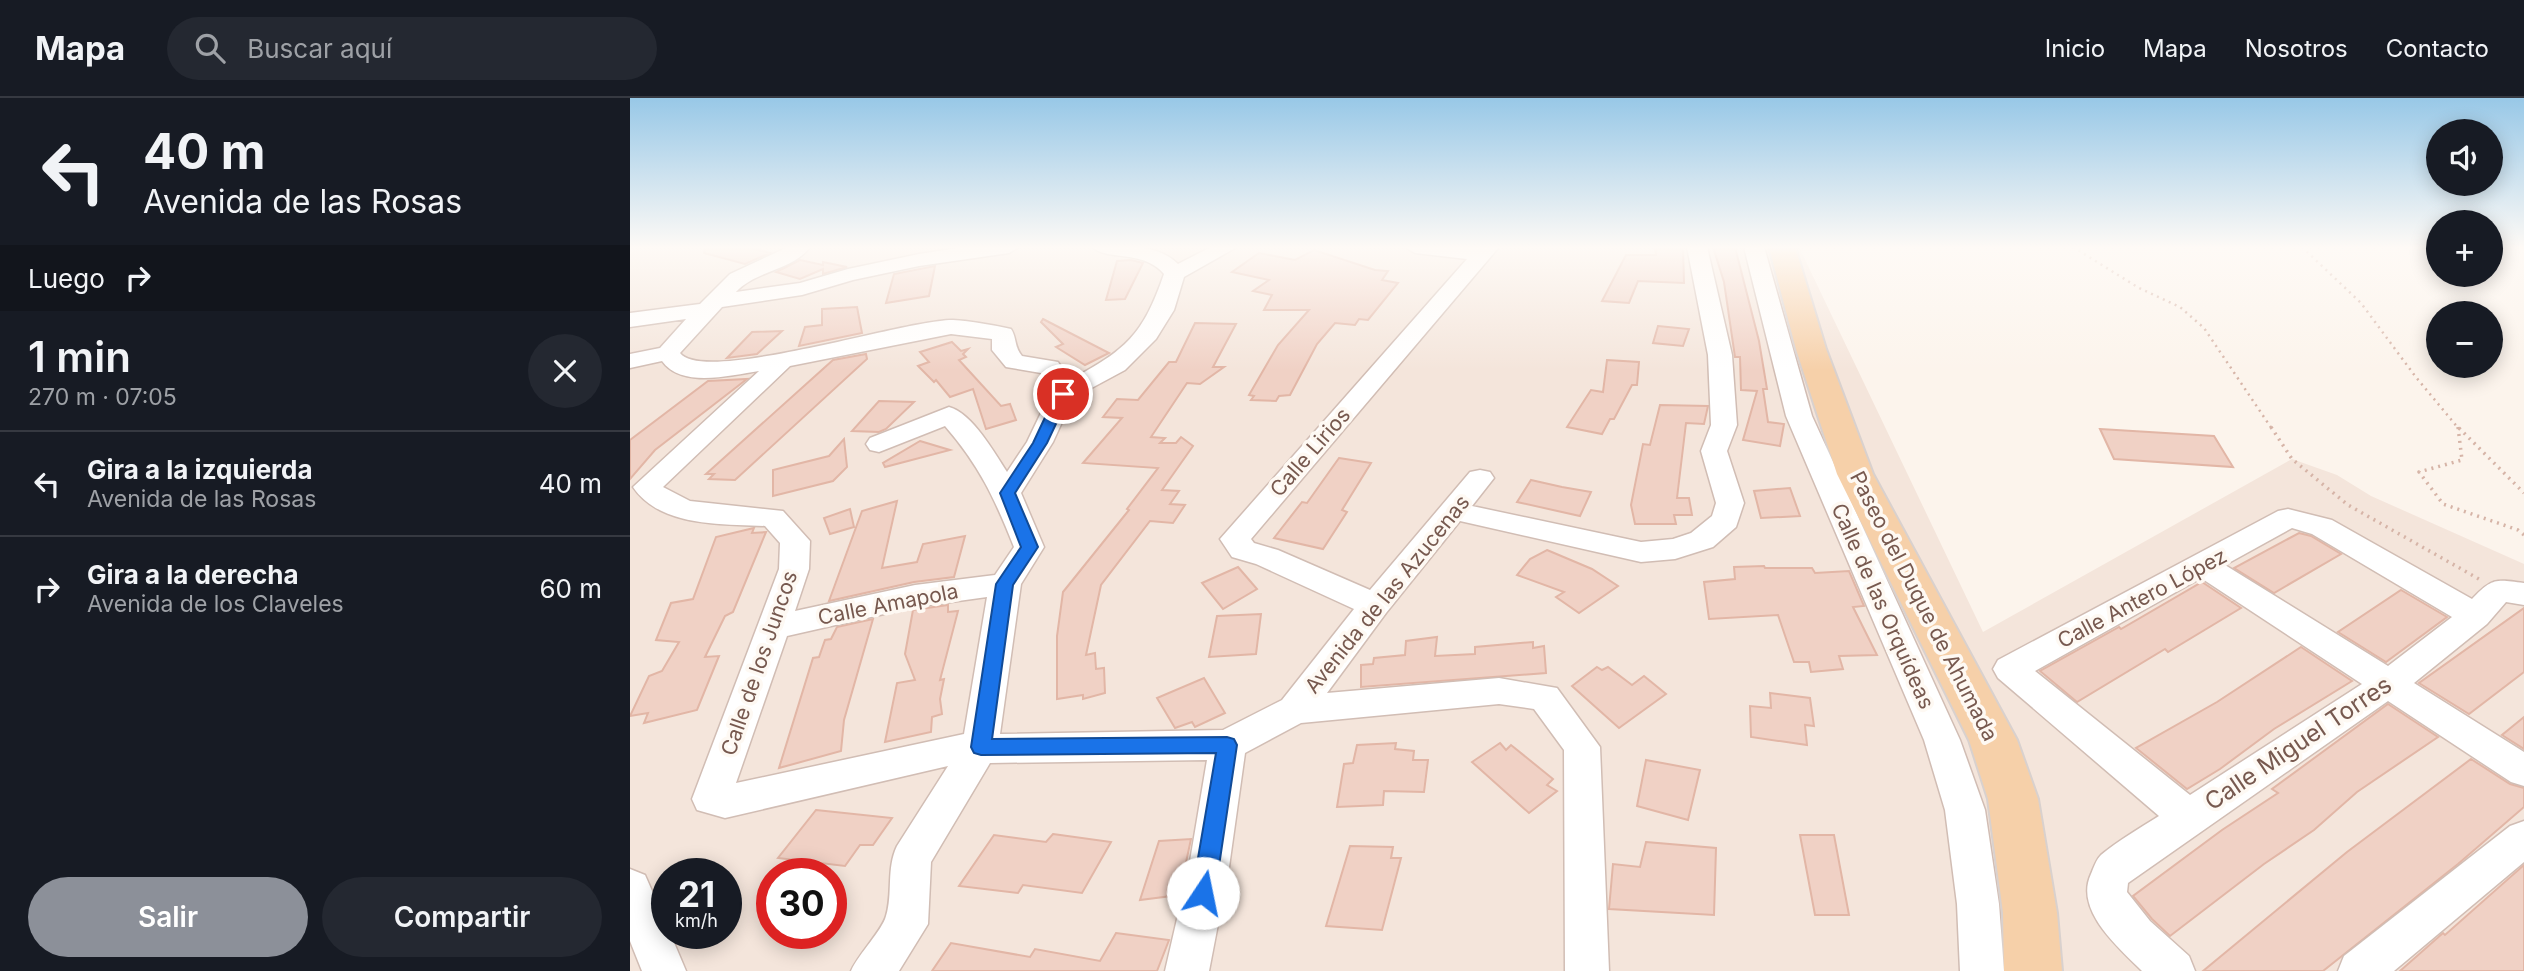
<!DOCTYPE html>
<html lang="es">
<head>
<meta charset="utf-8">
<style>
	body { margin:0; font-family:Inter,sans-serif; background:#242831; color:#f1f3f6; height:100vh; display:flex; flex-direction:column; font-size:26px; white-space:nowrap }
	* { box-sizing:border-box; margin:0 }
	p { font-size:23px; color:#9ea1a6 }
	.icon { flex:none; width:38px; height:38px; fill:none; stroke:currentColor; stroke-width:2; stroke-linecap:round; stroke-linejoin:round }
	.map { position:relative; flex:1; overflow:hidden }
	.details { display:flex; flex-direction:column; background:#171b24; width:630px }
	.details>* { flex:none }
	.banner { background:#171b24; color:#f1f3f6; overflow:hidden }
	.buttons { position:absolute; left:1796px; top:21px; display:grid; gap:14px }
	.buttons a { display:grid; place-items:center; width:77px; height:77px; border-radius:50%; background:#171b24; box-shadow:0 4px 18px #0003; font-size:35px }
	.speed { position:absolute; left:21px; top:760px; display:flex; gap:14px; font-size:35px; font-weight:700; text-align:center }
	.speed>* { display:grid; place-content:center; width:91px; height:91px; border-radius:50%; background:#171b24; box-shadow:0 4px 18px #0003; line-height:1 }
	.speed small { font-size:18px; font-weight:400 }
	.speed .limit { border:10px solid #d22; background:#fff; color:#111 }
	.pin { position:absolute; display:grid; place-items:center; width:60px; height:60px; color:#fff; margin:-30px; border:4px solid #fff; border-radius:50%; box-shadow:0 2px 7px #0007 }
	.me { position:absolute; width:77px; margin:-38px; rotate:11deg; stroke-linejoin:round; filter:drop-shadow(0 0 5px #0008) }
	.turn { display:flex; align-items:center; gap:24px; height:147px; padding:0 28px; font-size:32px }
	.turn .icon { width:91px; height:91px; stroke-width:2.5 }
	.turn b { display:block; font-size:49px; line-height:60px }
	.then { display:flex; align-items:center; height:66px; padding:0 28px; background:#0003; gap:14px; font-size:26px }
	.round { display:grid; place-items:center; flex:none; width:74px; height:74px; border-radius:37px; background:#242831 }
	.summary { display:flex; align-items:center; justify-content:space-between; height:119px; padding:0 28px }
	h1 { font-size:42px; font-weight:600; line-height:52px }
	.button { display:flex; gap:14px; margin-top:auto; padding:14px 28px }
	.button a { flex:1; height:80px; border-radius:42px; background:#8c9099; color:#fff; font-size:28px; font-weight:600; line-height:80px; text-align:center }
	.button a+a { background:#242831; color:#f1f3f6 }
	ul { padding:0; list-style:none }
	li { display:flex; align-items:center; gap:21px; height:105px; padding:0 28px; border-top:2px solid #363941 }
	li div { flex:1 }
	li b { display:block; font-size:26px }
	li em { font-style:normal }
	header { display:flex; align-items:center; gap:42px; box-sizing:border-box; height:98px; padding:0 35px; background:#171b24; border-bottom:2px solid #363941 }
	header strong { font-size:33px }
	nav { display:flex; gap:38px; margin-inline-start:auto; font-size:24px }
	.search { width:490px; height:63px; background:#242831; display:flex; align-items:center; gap:18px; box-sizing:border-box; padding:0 24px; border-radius:38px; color:#9ea1a6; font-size:26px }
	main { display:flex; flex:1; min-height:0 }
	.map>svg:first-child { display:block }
</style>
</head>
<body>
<header>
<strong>Mapa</strong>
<div class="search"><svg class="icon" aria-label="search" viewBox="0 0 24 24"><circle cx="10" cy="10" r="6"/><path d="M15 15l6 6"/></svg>Buscar aquí</div>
<nav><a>Inicio</a><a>Mapa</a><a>Nosotros</a><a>Contacto</a></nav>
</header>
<main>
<section class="details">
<div class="banner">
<div class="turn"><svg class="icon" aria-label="left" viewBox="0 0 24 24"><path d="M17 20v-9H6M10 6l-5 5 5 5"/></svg><div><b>40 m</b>Avenida de las Rosas</div></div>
<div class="then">Luego<svg class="icon" aria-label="right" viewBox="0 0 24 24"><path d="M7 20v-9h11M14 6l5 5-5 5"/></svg></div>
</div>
<div class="summary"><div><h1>1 min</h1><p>270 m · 07:05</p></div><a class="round"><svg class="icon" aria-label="close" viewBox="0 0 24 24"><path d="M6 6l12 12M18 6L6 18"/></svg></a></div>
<ul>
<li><svg class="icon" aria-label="left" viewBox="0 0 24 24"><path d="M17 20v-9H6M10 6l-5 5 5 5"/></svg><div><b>Gira a la izquierda</b><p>Avenida de las Rosas</p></div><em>40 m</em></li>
<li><svg class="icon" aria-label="right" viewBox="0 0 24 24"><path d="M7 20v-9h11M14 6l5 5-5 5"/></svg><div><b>Gira a la derecha</b><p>Avenida de los Claveles</p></div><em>60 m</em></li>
</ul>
<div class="button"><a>Salir</a><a>Compartir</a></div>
</section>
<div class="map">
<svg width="1894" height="873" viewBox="0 0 1894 873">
	<rect width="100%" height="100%" fill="#fcf4ec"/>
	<path fill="#f4e5db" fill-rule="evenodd" d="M0 149H1169L1353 534 1662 361 1707 377 1741 398 1894 466V873H0ZM37 775H96V835H37ZM142 775H201V835H142Z"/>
	<g fill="#f0d1c5" stroke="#e2b6a6" stroke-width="2">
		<path d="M75 149H118L140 155 115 166 74 155Z"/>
		<path d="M1025 149H1053L1054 185 1008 183 999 205 972 203 996 157H1026Z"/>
		<path d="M1083 149H1105L1129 243 1137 291H1133L1138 324 1154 326 1150 348 1113 342 1127 293 1111 292 1110 259H1105L1094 184Z"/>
		<path d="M684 152 745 172 758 173 752 182 768 185 738 222 729 221 725 227 705 225 687 246 660 297 649 298 646 303 621 302 624 298 619 297 648 247 679 212H634L642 197 623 193 639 182 602 174 629 155 665 162Z"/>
		<path d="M170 162 193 167V164L217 169 193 176V171L170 181 146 174Z"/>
		<path d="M501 162 513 165 495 201 476 202 487 163Z"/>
		<path d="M305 168 299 198 256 205 264 176Z"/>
		<path d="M227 209 232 235 169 248 175 229 192 227V211Z"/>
		<path d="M413 221 479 255 455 267 426 249 433 246 411 224Z"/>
		<path d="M565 225 606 226 583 269H594L570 286 557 285 521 339 535 340 530 345H546L551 339 563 348 532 392 549 393 540 406 555 407 543 425 520 423 471 487 456 557 465 555 466 571 474 570 475 595 453 601V597L427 601V538L433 494 499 412 497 411 528 370 453 365 492 320 473 319 487 301 508 302 539 264H546Z"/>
		<path d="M1028 228 1059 231 1053 248 1023 245Z"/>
		<path d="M152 233 127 256 97 260 122 234Z"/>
		<path d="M322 244 331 253 338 251 333 256 336 259 329 262 371 308 380 306 386 322 356 331 343 291 320 299 306 282 304 284 288 268 299 264 290 254Z"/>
		<path d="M236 256 237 261 105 382 79 381 84 376H76L203 262Z"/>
		<path d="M977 262 1009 264 1007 287H1002L984 321H980L972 336 937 329 961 292 973 294Z"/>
		<path d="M117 281 25 352 0 381V342L78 283Z"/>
		<path d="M249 303 284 304 256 331 249 334 222 333Z"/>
		<path d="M1030 307 1078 308 1074 326 1056 325 1047 400H1059L1062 417H1044L1046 426H1005L1001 407 1013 346 1020 347Z"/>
		<path d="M1470 331 1584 338 1603 369 1484 361Z"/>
		<path d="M214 341 217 369 203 383 143 398V372L199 358Z"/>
		<path d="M290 343 320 352 255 369 253 365Z"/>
		<path d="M709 360 741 365 712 412 717 414 693 451 644 440 672 404 677 405Z"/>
		<path d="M901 382 932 389 961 394 950 418 887 404Z"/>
		<path d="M1160 390 1170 418 1131 420 1124 393Z"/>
		<path d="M267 403 252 470 287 464 293 446 335 438 324 479 284 484 199 503 232 413Z"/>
		<path d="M220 411 224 429 200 436 194 420Z"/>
		<path d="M124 430 122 435 136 434 103 514 95 518 75 559 89 558 67 612 14 625 18 615 0 618 19 578 32 573 49 544 26 542 41 505 63 501 86 439Z"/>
		<path d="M1669 435 1681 438 1711 456 1644 495 1604 470Z"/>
		<path d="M917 452 962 471 988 488 949 515 926 499 934 494 887 477 900 461Z"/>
		<path d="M1134 468 1135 470H1182L1185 475 1219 473 1234 508 1223 509 1247 557 1209 558 1213 571 1181 574 1179 564H1164L1148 517 1079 521 1074 484 1105 481 1104 469Z"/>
		<path d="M608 469 627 491 593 511 572 485Z"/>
		<path d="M1572 484 1611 510 1538 554 1535 551 1447 604 1410 573 1489 529 1491 531Z"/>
		<path d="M1771 492 1817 519 1756 564 1708 534Z"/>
		<path d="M318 507V514L328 513 310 582 314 581 310 601 312 616 302 619 301 634 255 644 267 585 285 582 275 556 283 512Z"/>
		<path d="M1894 510V574L1839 616 1789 585Z"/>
		<path d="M631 516 626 556 579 559 587 518Z"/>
		<path d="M243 521 214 622 211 653 149 670 183 560 189 559 195 542 201 541 207 529Z"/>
		<path d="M807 539 805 558 845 556V549L903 544V550L914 548 916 575 731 589V567L743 566 744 560 775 557 776 543Z"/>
		<path d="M1671 549 1722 583 1644 631 1590 671 1557 691 1506 650 1587 604Z"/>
		<path d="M967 569 972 572 978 569 1002 587 1014 578 1036 596 989 630 942 588Z"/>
		<path d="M574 580 595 615 565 629 562 624 545 630 527 600Z"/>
		<path d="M1140 595 1180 600 1184 628 1175 627 1177 647 1121 639 1120 608 1141 610Z"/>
		<path d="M1758 606 1808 639 1727 694 1684 732 1634 766 1540 838 1522 821 1503 798 1592 732 1648 695 1642 691Z"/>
		<path d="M1894 619V651L1872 637Z"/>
		<path d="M766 645 765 651 784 653 783 662H798L794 694 754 693 753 707 707 709 714 666 723 665 727 647Z"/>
		<path d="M870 645 876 652 881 647 923 681 917 687 927 693 899 715 842 664Z"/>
		<path d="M1841 661 1880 686 1894 690V709L1828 766 1693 873H1573L1717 754Z"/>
		<path d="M1016 662 1070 672 1058 722 1007 708Z"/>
		<path d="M186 712 262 720 243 747H230L215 768 148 760Z"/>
		<path d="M423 736 481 744 452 795 393 787 388 795 329 788 364 737 416 744Z"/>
		<path d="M1170 737H1204L1219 817H1185Z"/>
		<path d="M561 741 549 797 510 802 529 743Z"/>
		<path d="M1016 744 1086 750 1084 817 979 811 983 766 1010 769Z"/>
		<path d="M720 748 763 749 761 760H771L752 832 696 828Z"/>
		<path d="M1894 767V873H1770L1813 835 1815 837Z"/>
		<path d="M486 835 539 842 527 873H302L321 845 400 859 405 851 470 863Z"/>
	</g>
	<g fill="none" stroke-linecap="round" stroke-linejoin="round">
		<defs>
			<g id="minor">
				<path d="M158 149H180C162 173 126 172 106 194L170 185 218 171 289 156 335 149H389L379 155 289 168 223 182 172 197 92 209 50 255C74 287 278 221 323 222 341 223 363 227 381 231 387 240 384 249 392 258L428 264 440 282C496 252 513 237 534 176 513 151 475 163 463 149 493 149 525 144 548 166L581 149H607L554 179 544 212 526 241 495 272 443 300 423 344 391 395 414 449 391 486 370 636 593 632 652 602 724 511 626 466 602 459 590 441 837 161 785 155 775 149H869L621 441 624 445 648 452 740 492 840 374 850 372 860 374 864 380 842 408 1011 444 1043 441 1061 435 1082 418 1086 405 1071 353 1081 327 1078 257 1057 149H1077L1102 257 1107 327 1097 353 1114 405 1106 429 1083 449 1045 461 1011 464 830 423 756 515 697 595 869 580 927 590 970 649 979 873H935L934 652 904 611 869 606 671 625 615 655 599 769 579 873H535L559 769 577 662 360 665 301 764 298 826 269 873H221C229 855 252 833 256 818 263 795 256 771 267 748L318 668 95 720 67 712 62 701 149 471 150 445 135 428C91 426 30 429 3 389L129 273C101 277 52 291 32 263L0 270V256L30 250 56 221 0 229V215L70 206 100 176ZM321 236 362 241V252L376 269 411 275 420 296 397 344 377 374C364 354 342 315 319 309L240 340 236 346 240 352 249 354 315 328C349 367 365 401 384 449L365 477 285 487 165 513 179 471 180 443 153 413 60 403 33 389 160 268ZM357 499 334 636 106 685 157 538 285 509Z"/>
				<path d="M1114 149H1134L1182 318 1330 642 1355 712 1369 806 1374 873H1330L1327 806 1315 712 1294 642 1156 318Z"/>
				<path d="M1658 411 1702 422 1842 501C1862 480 1865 481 1894 485V507L1876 504 1857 526 1784 585 1894 654V688L1881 684 1758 603 1498 785 1497 794 1520 823 1559 858 1565 873H1512C1488 849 1444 812 1461 776 1464 769 1466 762 1471 757 1489 742 1510 730 1529 718L1368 580 1363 571 1368 562 1648 413ZM1662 430 1682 436 1822 519 1758 568 1595 467ZM1571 480 1732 586 1560 697 1405 573Z"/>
				<path d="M1894 723V764L1764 873H1708L1714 858 1880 728Z"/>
				<path d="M0 771 15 777 37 827V835H40L56 873H12L0 843Z"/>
			</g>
			<path id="major" d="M1139 149H1165L1196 251 1243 376 1387 642 1408 701 1427 815 1432 873H1374L1373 815 1358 701 1339 642 1207 376 1166 251Z"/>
		</defs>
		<use href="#minor" stroke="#d1bdb4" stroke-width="3"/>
		<use href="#major" stroke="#d9d1ce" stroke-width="4"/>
		<g stroke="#d6b4a7" stroke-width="2.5" stroke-dasharray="2 4.5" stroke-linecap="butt">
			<path d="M1443 149 1509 190 1550 209 1574 230 1642 331"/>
			<path d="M1672 149 1731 205 1785 278 1829 331"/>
		</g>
		<g stroke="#d6b4a7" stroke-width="3.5" stroke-dasharray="2 5" stroke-linecap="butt">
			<path d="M1641 329 1662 361 1718 407 1849 481"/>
			<path d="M1828 329 1832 362 1789 374 1813 406 1888 432 1894 437"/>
			<path d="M1829 330 1894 395"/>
		</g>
		<use href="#minor" fill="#fff" fill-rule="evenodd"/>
		<use href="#major" fill="#f6d0a9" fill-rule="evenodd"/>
	</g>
	<linearGradient id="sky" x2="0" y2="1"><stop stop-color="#98c8e7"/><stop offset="0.55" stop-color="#fefaf6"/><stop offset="1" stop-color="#fefaf6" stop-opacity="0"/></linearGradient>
	<rect width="1894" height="272" fill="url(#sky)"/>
	<path fill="#1a73e8" stroke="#114b97" stroke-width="2" d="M433 292 440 296 417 345 385 395 408 449 383 487 362 641 597 639 604 641 607 647 585 795 581 802 573 805 566 802 562 795 586 655 351 657 344 655 341 649 366 486 391 449 370 395 403 345 426 296Z"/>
	<g text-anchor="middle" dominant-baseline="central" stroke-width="7" stroke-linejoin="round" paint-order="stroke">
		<g font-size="21" fill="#77594f" stroke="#fef9f3">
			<text transform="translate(680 354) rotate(-49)">Calle Lirios</text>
			<text transform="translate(757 496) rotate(-51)">Avenida de las Azucenas</text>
			<text transform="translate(1512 500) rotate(-28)">Calle Antero López</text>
			<text transform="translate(258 506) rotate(-11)">Calle Amapola</text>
			<text transform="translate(1253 508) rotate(66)">Calle de las Orquídeas</text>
			<text transform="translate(1294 508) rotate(63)">Paseo del Duque de Ahumada</text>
			<text transform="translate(129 565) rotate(-71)">Calle de los Juncos</text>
		</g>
		<g font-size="24" fill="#77594f" stroke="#fef9f3">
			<text transform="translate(1668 645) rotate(-34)">Calle Miguel Torres</text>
		</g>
	</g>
</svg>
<div class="buttons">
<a><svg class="icon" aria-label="sound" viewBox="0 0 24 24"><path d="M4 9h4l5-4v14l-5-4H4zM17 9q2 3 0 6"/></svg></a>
<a>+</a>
<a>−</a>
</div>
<div class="speed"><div>21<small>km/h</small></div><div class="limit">30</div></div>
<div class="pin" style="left:433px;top:296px;background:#d93025"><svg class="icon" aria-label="arrive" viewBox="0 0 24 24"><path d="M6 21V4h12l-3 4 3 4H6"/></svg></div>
<svg class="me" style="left:573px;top:795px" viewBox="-20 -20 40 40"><circle r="19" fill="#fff"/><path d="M0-13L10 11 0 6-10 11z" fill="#1a73e8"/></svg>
</div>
</main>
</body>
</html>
